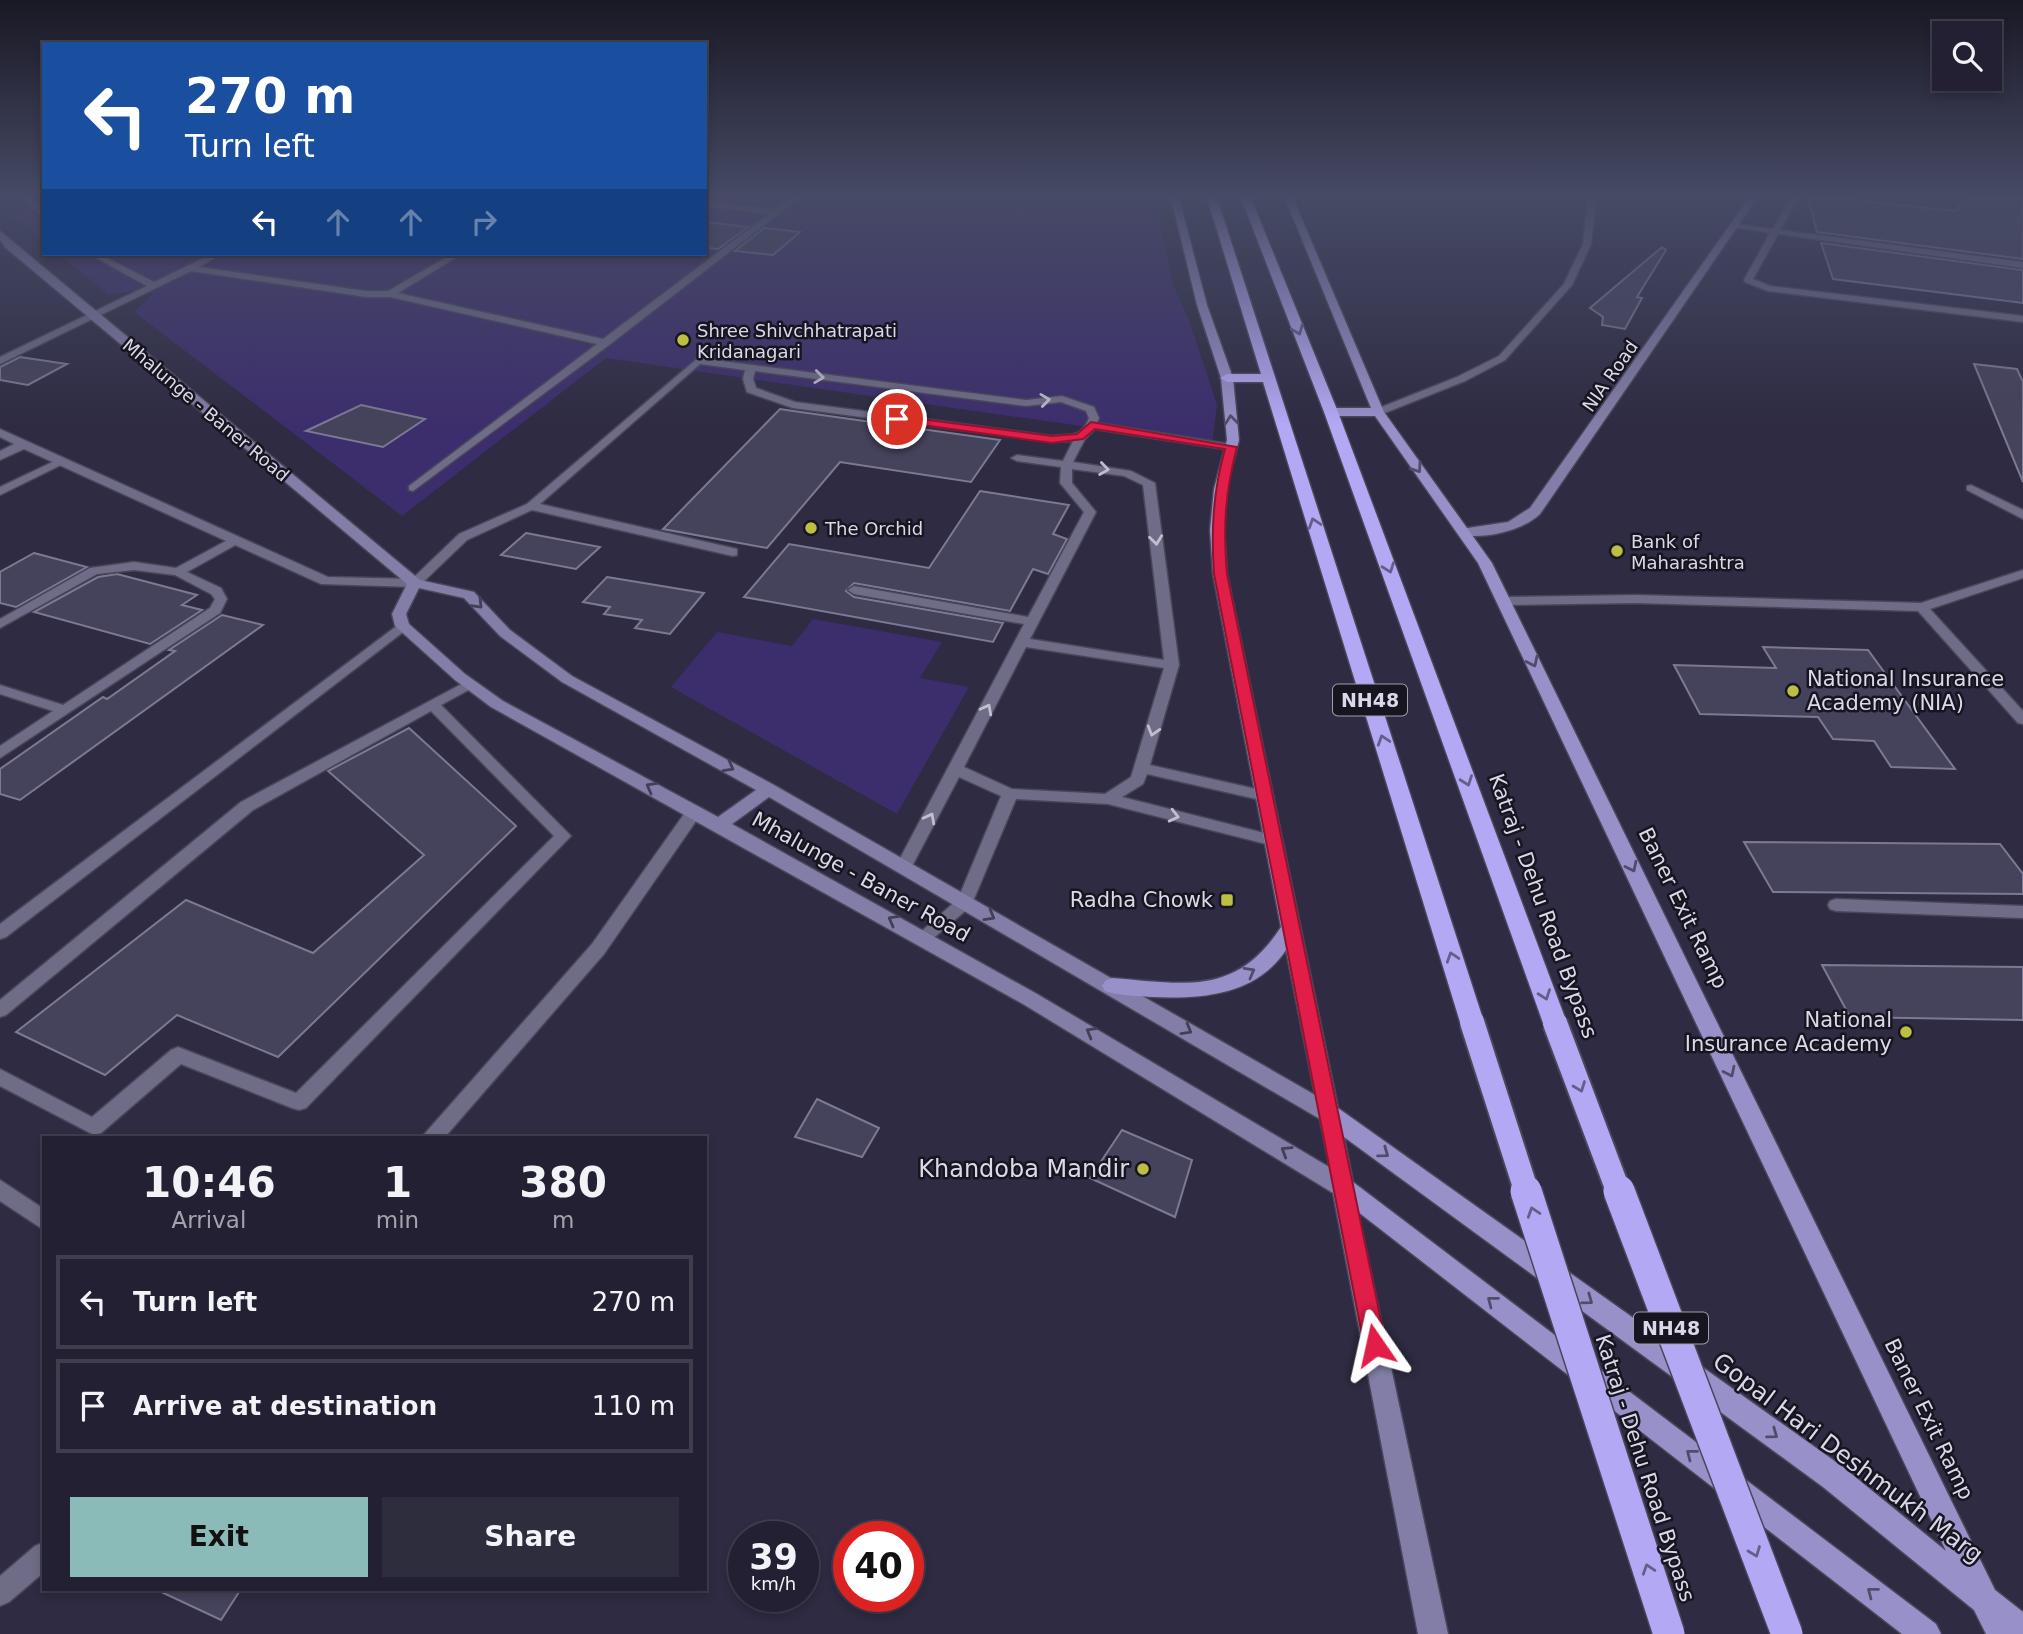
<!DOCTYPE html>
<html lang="en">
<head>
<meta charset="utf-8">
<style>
	body { margin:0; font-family:"DejaVu Sans",sans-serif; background:#2e2d3e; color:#f1f3f6; height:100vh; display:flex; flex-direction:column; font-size:26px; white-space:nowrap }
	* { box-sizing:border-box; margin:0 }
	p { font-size:23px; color:#a2a3ac }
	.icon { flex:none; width:38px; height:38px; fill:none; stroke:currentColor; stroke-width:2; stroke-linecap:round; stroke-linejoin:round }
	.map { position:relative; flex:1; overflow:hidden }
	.details { position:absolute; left:42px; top:1136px; width:665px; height:455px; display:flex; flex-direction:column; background:#222032; border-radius:0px; box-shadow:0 4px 10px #0003,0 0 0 2px #3f3e4d }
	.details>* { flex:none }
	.hud { position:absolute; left:42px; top:42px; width:665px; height:214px; border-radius:0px; box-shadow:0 4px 10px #0003,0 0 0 2px #3f3e4d; background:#1a4fa0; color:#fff; overflow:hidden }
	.controls { position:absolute; left:1932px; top:21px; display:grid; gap:14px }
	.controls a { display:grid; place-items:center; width:70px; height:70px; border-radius:0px; background:#222032; box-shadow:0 4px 10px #0003,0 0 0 2px #3f3e4d; font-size:35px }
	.speed { position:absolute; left:728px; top:1521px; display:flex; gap:14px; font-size:35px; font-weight:700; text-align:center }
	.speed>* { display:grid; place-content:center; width:91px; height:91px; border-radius:50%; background:#222032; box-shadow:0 4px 10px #0003,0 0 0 2px #3f3e4d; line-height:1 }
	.speed small { font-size:18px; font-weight:400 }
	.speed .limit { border:10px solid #d22; background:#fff; color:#111 }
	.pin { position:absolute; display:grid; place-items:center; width:60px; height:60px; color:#fff; margin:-30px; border:4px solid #fff; border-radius:50%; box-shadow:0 2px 7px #0007 }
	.me { position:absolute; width:77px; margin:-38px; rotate:349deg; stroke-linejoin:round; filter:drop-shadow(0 0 5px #0008) }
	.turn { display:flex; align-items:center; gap:24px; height:147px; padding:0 28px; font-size:32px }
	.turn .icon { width:91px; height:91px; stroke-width:2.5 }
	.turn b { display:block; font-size:49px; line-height:60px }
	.lanes { display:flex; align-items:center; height:66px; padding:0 28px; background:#0003; justify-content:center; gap:35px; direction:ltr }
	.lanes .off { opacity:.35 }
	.eta { display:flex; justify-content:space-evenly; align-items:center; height:119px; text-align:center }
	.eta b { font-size:42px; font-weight:600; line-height:49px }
	.cta { display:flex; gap:14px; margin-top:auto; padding:14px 28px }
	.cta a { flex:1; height:80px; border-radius:0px; background:#8bbbb9; color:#111; font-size:28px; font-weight:600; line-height:80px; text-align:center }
	.cta a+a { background:#2e2d3e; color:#f1f3f6 }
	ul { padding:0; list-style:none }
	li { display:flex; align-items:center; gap:21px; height:94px; margin:0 14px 10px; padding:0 14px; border:4px solid #3f3e4d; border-radius:0px }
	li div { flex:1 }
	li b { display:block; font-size:26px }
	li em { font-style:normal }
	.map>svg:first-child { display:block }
</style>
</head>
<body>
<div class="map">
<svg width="2023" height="1634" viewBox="0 0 2023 1634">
	<rect width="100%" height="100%" fill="#2e2b42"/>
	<g fill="#3c2e6c">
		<path d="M2 198H44V241L11 214Z"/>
		<path d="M705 198H1153L1174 287 1190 323 1217 405 1212 445 606 358 402 516 134 312 153 294 135 291 108 295 59 254H705Z"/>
		<path d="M813 619 942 642 920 678 969 687 897 814 671 687 717 632 792 646Z"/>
	</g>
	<g fill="#45425b" stroke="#7c7994" stroke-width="2">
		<path d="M1808 198H1837L1956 211 1966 198H2023V259L1817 232Z"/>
		<path d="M705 222 748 227 718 249 705 248Z"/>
		<path d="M764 228 800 232 773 255 735 251Z"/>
		<path d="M1821 243 2023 270V303L1833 279Z"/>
		<path d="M1662 247 1666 250 1637 297 1642 298 1625 329 1602 325 1603 317 1590 308Z"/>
		<path d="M20 357 67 364 28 385 0 380V367Z"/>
		<path d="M1974 364 2017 369 2023 382V482Z"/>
		<path d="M361 405 425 419 383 447 306 431Z"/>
		<path d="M780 409 793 411 1000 440 971 482 840 462 767 548 663 529Z"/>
		<path d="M980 491 1069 505 1053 534 1067 539 1048 574 1033 569 1010 611 854 583 846 591 854 597 1003 623 993 642 744 597 789 544 929 568Z"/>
		<path d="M526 533 600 547 576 569 501 555Z"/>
		<path d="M34 553 87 567 16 607 0 603V572Z"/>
		<path d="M117 574 197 595 182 605 202 610 150 644 34 612 98 577Z"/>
		<path d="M607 577 704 593 670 634 635 628 642 620 604 614 610 607 583 602Z"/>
		<path d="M222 615 263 625 20 800 0 794V769L103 697 107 699 175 651 169 650Z"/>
		<path d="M1763 647 1868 650 1955 769 1891 767 1874 741 1833 739 1818 717 1700 714 1674 665 1776 668Z"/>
		<path d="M409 728 516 826 278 1057 177 1015 105 1075 16 1032 186 900 313 953 424 855 328 771Z"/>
		<path d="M1744 842 2000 844 2023 874V894L1773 892Z"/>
		<path d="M1822 965 2023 967V1020L1850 1017Z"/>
		<path d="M817 1099 879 1128 862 1157 795 1137Z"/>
		<path d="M1122 1130 1192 1160 1175 1217 1090 1178Z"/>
		<path d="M155 1589H241L221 1620Z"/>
	</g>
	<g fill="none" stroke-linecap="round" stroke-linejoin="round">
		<defs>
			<g id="lane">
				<path d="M22 198H30L44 211V218Z"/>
				<path d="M790 198H799L609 345 413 491 409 490V486L597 344 390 297H366L191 271 0 364V357L147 286 89 254H99L154 282 212 254H222L199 267 366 291H388L452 254H462L398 293 603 339 769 214 705 206V202L775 209Z"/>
				<path d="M1588 198H1596L1591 244 1572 285 1505 360 1465 381 1382 414H1374V410L1457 377 1499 356 1564 284 1583 244Z"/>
				<path d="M1790 198H1798L1780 230 2023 262V268L1778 234 1753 279 1770 286 2023 316V322L1768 291 1745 282 1744 280 1770 233 1729 226 1733 224 1773 229Z"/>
				<path d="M698 358 1026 400 1062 396 1094 407 1099 418 1097 423 1235 445 1236 447 1231 450 1095 429 1085 439 1073 462 1131 471 1155 483 1179 665 1150 765 1265 791 1273 796 1265 801 1147 774 1143 784 1122 797 1280 837 1282 841 1280 845 1274 846 1108 804 1016 799 971 906 930 941H918L915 937 958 899 1001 796 959 777 910 870 904 872 896 866 1024 624 854 594 848 590 854 586 1028 617 1084 512 1060 483 1061 467 1017 461 1011 458 1017 455 1063 461 1073 441 1052 442 793 408 747 392 743 379 745 370 700 364 540 504 737 549V555L733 556 532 510 467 540 419 586H411V580L459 534 527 504ZM755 371 1026 406 1061 402 1086 411 1089 418C1081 438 1072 434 1052 436L795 402 756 388 753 379ZM1072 469 1124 476 1143 485 1164 660 1030 639 1096 512 1072 483ZM1026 647 1164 668 1131 777 1105 794 1012 789 964 767Z"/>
				<path d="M61 458 67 461 65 463 0 495V487Z"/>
				<path d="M1971 485 2023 510V519L1967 490V486Z"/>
				<path d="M235 536 241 540 239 543 187 572 221 588 227 599 220 613 0 758V746L53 711 0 694V685L63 705 210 608 215 599 211 594 175 575 134 570 97 574 0 628V619L90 568 134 562 176 568Z"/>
				<path d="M2023 570V578L1930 609 2023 711V724L2018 723 1918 611 1635 603 1504 605 1498 601 1504 597 1635 595 1921 603Z"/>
				<path d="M402 622 409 626 407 629 6 937 0 939V924Z"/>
				<path d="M469 680 476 684 474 687 441 705 571 836 306 1108 299 1110 292 1108 181 1064 101 1133 94 1135 0 1086V1069L92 1117 171 1050 178 1047 296 1093 554 836 431 711 253 810 6 1015 0 1017V1000L241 802Z"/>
				<path d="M695 806 703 811 604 954 444 1138H421L592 944 689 807Z"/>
				<path d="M1836 899 2023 906V918L1836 911 1830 909 1828 905 1830 901Z"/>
				<path d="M0 1180 44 1209V1230L0 1201Z"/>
				<path d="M44 1542V1572L9 1602 0 1606V1576L35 1546Z"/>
			</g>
			<path id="street" d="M0 429 328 577 415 579 422 583 415 587 321 584 24 449 0 460V451L14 444 0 437Z"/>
			<g id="secondary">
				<path d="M1749 198H1757L1540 514C1522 531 1486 539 1461 535V529L1508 522 1530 508Z"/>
				<path d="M0 231 420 580 474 592 510 630 572 676 774 785 1336 1107 1339 1113 1336 1119 1328 1122 1320 1119 769 797 732 824 1037 994 1351 1180 1448 1634H1418L1333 1193 1023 1004 491 707 455 680 395 626 392 614 407 584 6 248 0 240ZM419 588 464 598 500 636 562 682 756 790 718 817 503 701 465 674 409 624 406 614Z"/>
			</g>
			<path id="primary" d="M1171 198H1179L1207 305 1233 378 1239 440 1226 489 1224 530 1227 574 1338 1108 1843 1467 1946 1551 1478 563 1375 416H1331L1325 412 1331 408H1371L1285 198H1293L1384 412 1492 563 1995 1590 2023 1612V1634H1986L1974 1610 1823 1487 1344 1137 1353 1182 1936 1624 1941 1634H1902L1335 1194 1286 950C1256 995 1203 999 1154 997 1138 996 1120 996 1105 991L1102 986 1105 981 1112 978C1186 984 1236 996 1281 927L1213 574 1210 530 1214 489 1227 440 1221 378 1197 305Z"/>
			<g id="highway">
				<path d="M1207 198H1217L1484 1022 1481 1029 1472 1032 1463 1029 1460 1022 1263 382H1227L1220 378 1227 374H1261Z"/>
				<path d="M1241 198H1251L1338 412 1567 1023 1564 1030 1555 1033 1546 1030 1543 1023 1324 412Z"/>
			</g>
		</defs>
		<use href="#lane" stroke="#4a465a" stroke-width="3"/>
		<use href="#street" stroke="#4a465a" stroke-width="3"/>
		<use href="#secondary" stroke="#4a465a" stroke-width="3"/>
		<use href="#primary" stroke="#4a465a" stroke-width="3"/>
		<use href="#highway" stroke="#4a465a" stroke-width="3"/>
		<use href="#lane" fill="#6f6c87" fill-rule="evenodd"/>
		<use href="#street" fill="#6f6c87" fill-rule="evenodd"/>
		<use href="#secondary" fill="#837ea7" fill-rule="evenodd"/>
		<use href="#primary" fill="#9890c8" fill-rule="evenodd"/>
		<use href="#highway" fill="#b3a8f3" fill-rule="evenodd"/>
		<defs>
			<g id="highway-bridge-far1">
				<path d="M1472 1022 1527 1193"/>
				<path d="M1555 1023 1619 1193"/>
			</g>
			<g id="highway-bridge">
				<path d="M1526 1191 1669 1634"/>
				<path d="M1619 1191 1787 1634"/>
			</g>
		</defs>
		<use href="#highway-bridge-far1" stroke="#4a465a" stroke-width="28" stroke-linecap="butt"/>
		<use href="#highway-bridge" stroke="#4a465a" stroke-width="34" stroke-linecap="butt"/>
		<use href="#highway-bridge-far1" stroke="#b3a8f3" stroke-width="24"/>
		<use href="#highway-bridge" stroke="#b3a8f3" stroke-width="31"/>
	</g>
	<defs><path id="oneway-chevron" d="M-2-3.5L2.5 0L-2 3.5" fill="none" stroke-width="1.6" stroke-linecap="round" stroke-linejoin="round" transform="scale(1.75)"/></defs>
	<g stroke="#655e8a">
		<use href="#oneway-chevron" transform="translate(1298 330) rotate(68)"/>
		<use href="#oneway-chevron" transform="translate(1314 523) rotate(-108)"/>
		<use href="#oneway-chevron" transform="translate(1389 568) rotate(70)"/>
		<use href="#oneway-chevron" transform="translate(1383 740) rotate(-108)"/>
		<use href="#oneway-chevron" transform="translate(1467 781) rotate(70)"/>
		<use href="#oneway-chevron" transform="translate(1452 957) rotate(-108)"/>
		<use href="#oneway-chevron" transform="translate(1545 995) rotate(70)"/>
		<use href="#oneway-chevron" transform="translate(1580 1087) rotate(69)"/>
		<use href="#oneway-chevron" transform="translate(1533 1212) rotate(-108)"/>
		<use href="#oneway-chevron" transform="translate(1755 1552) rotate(69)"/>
		<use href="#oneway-chevron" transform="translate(1648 1569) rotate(-108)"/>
	</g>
	<g stroke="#c0bed0">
		<use href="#oneway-chevron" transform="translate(819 377) rotate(7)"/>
		<use href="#oneway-chevron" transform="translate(1045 400) rotate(-7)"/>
		<use href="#oneway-chevron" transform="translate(1104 469) rotate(8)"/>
		<use href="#oneway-chevron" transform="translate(1156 540) rotate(83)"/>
		<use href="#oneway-chevron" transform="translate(987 709) rotate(-62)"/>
		<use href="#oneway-chevron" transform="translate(1153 731) rotate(107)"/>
		<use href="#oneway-chevron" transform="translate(1174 816) rotate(14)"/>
		<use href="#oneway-chevron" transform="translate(930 818) rotate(-62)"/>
	</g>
	<g stroke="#514c6c">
		<use href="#oneway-chevron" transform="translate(1231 420) rotate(-96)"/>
		<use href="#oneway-chevron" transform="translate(1417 468) rotate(55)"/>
		<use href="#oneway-chevron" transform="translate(1533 662) rotate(64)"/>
		<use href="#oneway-chevron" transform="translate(1632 867) rotate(64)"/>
		<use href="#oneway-chevron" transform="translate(1250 972) rotate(-29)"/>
		<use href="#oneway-chevron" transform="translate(1730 1072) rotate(64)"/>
		<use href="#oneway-chevron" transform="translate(1384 1153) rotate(36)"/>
		<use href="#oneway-chevron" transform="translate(1588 1300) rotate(36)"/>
		<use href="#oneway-chevron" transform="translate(1492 1301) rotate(-142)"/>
		<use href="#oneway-chevron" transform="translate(1773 1434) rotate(36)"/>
		<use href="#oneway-chevron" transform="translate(1691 1454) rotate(-142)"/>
		<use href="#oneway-chevron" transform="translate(1872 1592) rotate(-142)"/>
	</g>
	<g stroke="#423f56">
		<use href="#oneway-chevron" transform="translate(478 604) rotate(46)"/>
		<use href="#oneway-chevron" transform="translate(729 767) rotate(29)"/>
		<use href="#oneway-chevron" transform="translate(651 787) rotate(-151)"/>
		<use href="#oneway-chevron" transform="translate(990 916) rotate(30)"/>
		<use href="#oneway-chevron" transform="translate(893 920) rotate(-151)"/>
		<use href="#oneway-chevron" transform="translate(1187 1030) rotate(30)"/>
		<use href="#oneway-chevron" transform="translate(1091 1032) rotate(-150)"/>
		<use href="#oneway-chevron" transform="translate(1286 1151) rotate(-148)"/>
	</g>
	<linearGradient id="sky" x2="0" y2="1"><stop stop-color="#191824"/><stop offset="0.46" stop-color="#464a65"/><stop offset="1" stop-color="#464a65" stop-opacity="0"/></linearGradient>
	<rect width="2023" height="426" fill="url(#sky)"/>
	<path fill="#e11d48" stroke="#92132f" stroke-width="2" d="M897 416 1052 436 1077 434 1091 422 1237 447C1225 493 1223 527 1227 574L1386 1345 1383 1352 1375 1356 1367 1352 1364 1345 1214 574C1211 530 1213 492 1225 449L1095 429 1083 439 1052 443 893 421 891 419Z"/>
	<g fill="#bdbf43" stroke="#171520" stroke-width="2.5">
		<circle cx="683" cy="340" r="7"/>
		<circle cx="811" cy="528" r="7"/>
		<circle cx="1617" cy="551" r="7"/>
		<circle cx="1793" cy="691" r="7"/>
		<rect x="1220" y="893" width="14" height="14" rx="3.5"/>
		<circle cx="1906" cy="1032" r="7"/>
		<circle cx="1143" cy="1169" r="7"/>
	</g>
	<g text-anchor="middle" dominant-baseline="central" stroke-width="5" stroke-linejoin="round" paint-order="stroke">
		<g font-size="18" fill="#dbd9e9" stroke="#171520" text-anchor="start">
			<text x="697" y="330">Shree Shivchhatrapati<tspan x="697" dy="21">Kridanagari</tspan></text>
			<text x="825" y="528">The Orchid</text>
			<text x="1631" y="541">Bank of<tspan x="1631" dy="21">Maharashtra</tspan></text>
		</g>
		<g font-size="18" fill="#dbd9e9" stroke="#171520">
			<text transform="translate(1610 376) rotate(-55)">NIA Road</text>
			<text transform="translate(206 410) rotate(40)">Mhalunge - Baner Road</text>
		</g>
		<g fill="#171520" stroke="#a09ead" stroke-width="2">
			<rect x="1333" y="684.5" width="74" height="31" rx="5"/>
			<rect x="1634" y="1312.5" width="74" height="31" rx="5"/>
		</g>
		<g font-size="19" font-weight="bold" fill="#dbd9e9">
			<text x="1370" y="700">NH48</text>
			<text x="1671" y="1328">NH48</text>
		</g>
		<g font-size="21" fill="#dbd9e9" stroke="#171520" text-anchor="end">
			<text x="1807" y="679" text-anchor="start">National Insurance<tspan x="1807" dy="24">Academy (NIA)</tspan></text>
			<text x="1213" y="900">Radha Chowk</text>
			<text x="1892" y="1020">National<tspan x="1892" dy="24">Insurance Academy</tspan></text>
		</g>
		<g font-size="21" fill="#dbd9e9" stroke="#171520">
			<text transform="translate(861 877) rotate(29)">Mhalunge - Baner Road</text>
			<text transform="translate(1543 906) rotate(70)">Katraj - Dehu Road Bypass</text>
			<text transform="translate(1683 908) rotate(64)">Baner Exit Ramp</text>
			<text transform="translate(1929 1419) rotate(64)">Baner Exit Ramp</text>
			<text transform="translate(1645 1468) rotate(72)">Katraj - Dehu Road Bypass</text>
		</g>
		<g font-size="24" fill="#dbd9e9" stroke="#171520" text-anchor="end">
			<text x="1129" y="1169">Khandoba Mandir</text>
		</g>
		<g font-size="24" fill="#dbd9e9" stroke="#171520">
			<text transform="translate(1848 1458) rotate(37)">Gopal Hari Deshmukh Marg</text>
		</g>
	</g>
</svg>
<div class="controls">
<a><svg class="icon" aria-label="search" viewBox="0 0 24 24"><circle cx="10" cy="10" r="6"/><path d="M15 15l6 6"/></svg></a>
</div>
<div class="speed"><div>39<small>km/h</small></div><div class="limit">40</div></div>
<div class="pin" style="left:897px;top:419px;background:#d93025"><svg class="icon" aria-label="arrive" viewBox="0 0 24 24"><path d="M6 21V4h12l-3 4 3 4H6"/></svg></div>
<svg class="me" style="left:1375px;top:1345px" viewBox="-20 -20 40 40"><path d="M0-17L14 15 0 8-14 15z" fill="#e11d48" stroke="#fff" stroke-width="4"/></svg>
<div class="hud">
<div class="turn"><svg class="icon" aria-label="left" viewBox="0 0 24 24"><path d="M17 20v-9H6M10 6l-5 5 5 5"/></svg><div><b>270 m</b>Turn left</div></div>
<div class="lanes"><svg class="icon" aria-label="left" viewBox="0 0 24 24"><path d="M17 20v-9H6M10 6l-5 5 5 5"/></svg><svg class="icon off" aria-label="ahead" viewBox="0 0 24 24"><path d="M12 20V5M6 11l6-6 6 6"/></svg><svg class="icon off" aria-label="ahead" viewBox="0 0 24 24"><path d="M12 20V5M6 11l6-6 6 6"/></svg><svg class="icon off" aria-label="right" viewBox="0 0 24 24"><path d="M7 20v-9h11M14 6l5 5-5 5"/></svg></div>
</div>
<section class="details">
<div class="eta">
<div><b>10:46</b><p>Arrival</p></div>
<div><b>1</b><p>min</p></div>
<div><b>380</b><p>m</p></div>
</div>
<ul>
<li><svg class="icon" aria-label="left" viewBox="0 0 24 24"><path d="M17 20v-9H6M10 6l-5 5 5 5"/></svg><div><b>Turn left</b></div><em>270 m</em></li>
<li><svg class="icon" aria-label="arrive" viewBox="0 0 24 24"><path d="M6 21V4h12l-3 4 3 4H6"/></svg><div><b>Arrive at destination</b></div><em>110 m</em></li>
</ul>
<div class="cta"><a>Exit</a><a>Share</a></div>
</section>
</div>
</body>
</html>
